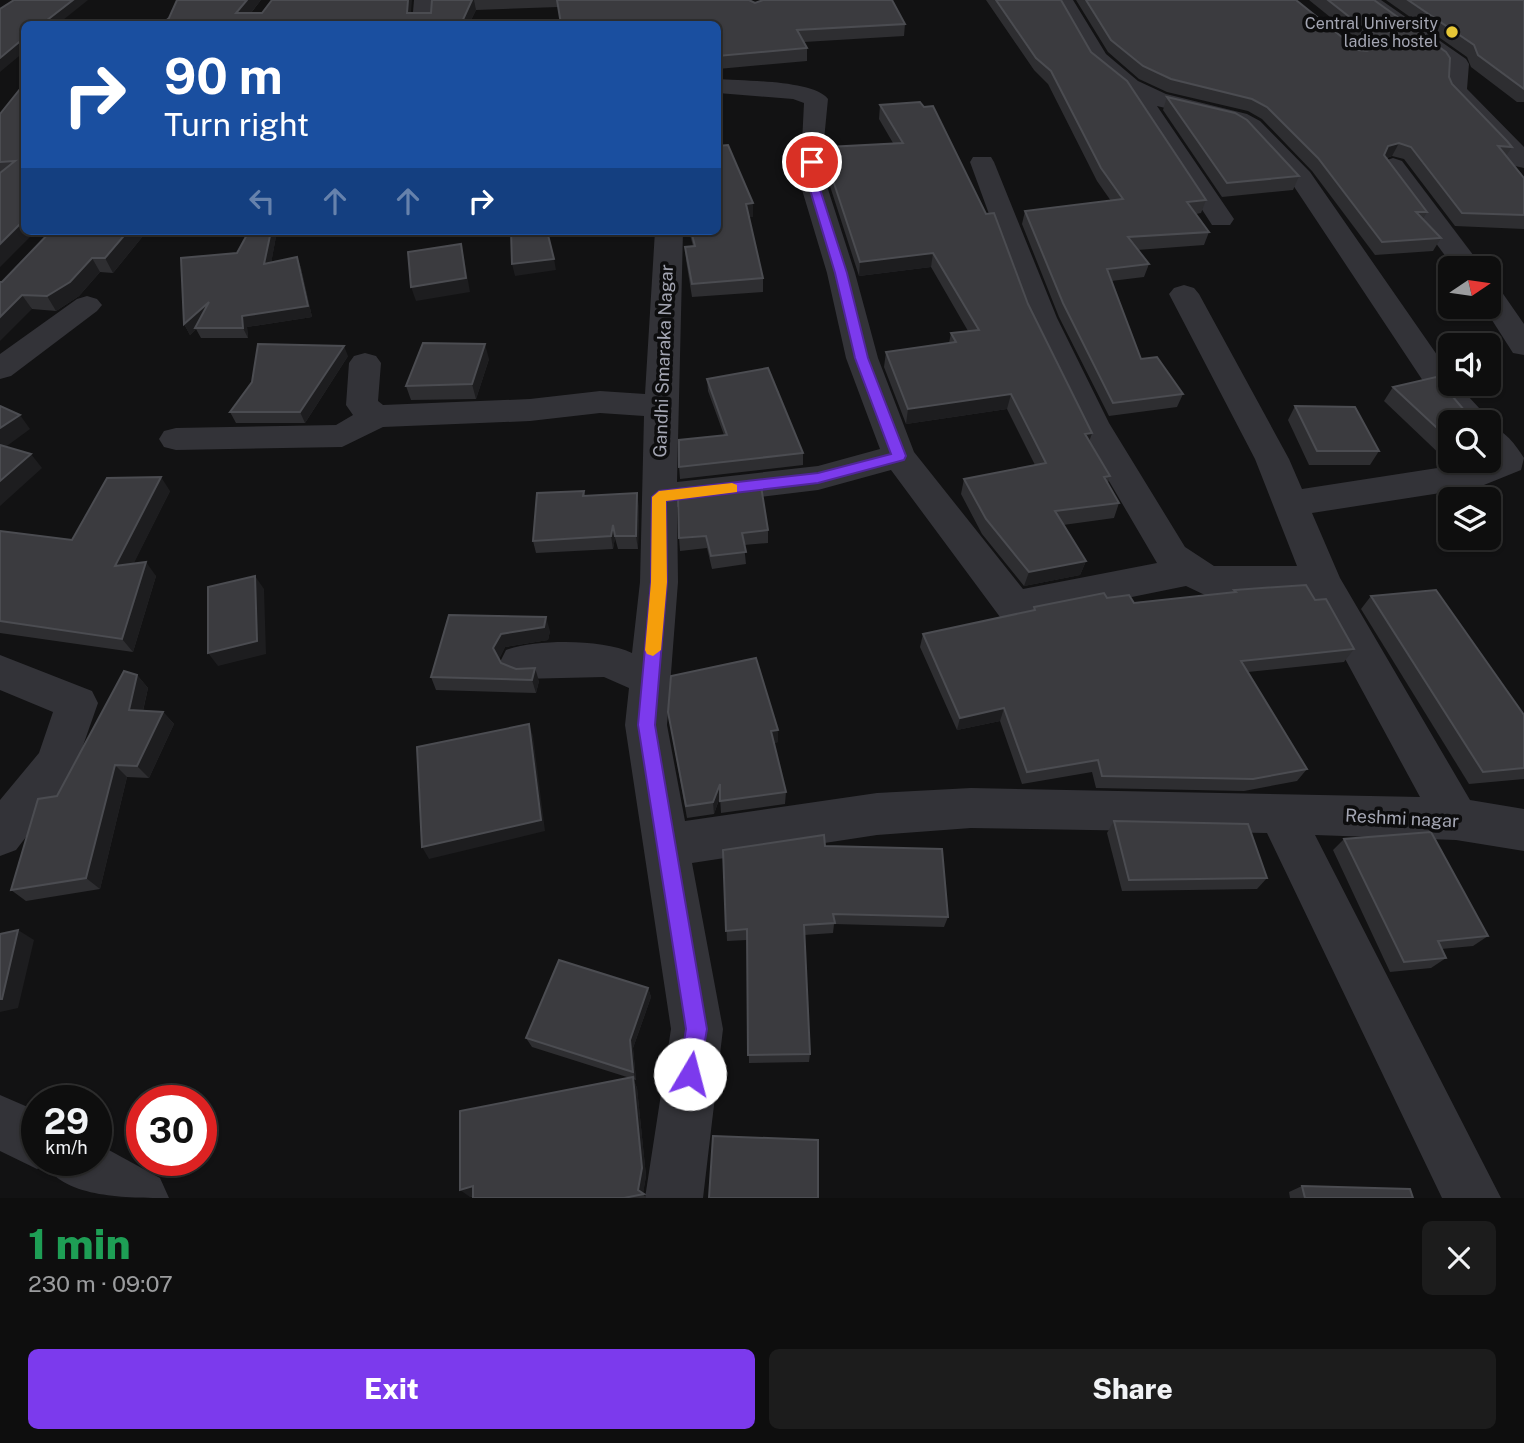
<!DOCTYPE html>
<html lang="en">
<head>
<meta charset="utf-8">
<style>
	body { margin:0; font-family:"Public Sans",sans-serif; background:#1c1c1c; color:#f1f3f6; height:100vh; display:flex; flex-direction:column; font-size:26px; white-space:nowrap }
	* { box-sizing:border-box; margin:0 }
	p { font-size:23px; color:#9b9c9e }
	.icon { flex:none; width:38px; height:38px; fill:none; stroke:currentColor; stroke-width:2; stroke-linecap:round; stroke-linejoin:round }
	.map { position:relative; height:1198px; overflow:hidden }
	.side { display:flex; flex-direction:column; background:#0e0e0e; flex:1 }
	.side>* { flex:none }
	.hud { position:absolute; left:21px; top:21px; width:700px; height:214px; border-radius:10px; box-shadow:0 2px 5px #0004,0 0 0 2px #2e2e2e; background:#1a4fa0; color:#fff; overflow:hidden }
	.needle { width:46px; rotate:77deg }
	.tools { position:absolute; left:1438px; top:256px; display:grid; gap:14px }
	.tools a { display:grid; place-items:center; width:63px; height:63px; border-radius:10px; background:#0e0e0e; box-shadow:0 2px 5px #0004,0 0 0 2px #2e2e2e; font-size:35px }
	.speed { position:absolute; left:21px; top:1085px; display:flex; gap:14px; font-size:35px; font-weight:700; text-align:center }
	.speed>* { display:grid; place-content:center; width:91px; height:91px; border-radius:50%; background:#0e0e0e; box-shadow:0 2px 5px #0004,0 0 0 2px #2e2e2e; line-height:1 }
	.speed small { font-size:18px; font-weight:400 }
	.speed .limit { border:10px solid #d22; background:#fff; color:#111 }
	.pin { position:absolute; display:grid; place-items:center; width:60px; height:60px; color:#fff; margin:-30px; border:4px solid #fff; border-radius:50%; box-shadow:0 2px 7px #0007 }
	.me { position:absolute; width:77px; margin:-38px; rotate:8deg; stroke-linejoin:round; filter:drop-shadow(0 0 5px #0008) }
	.turn { display:flex; align-items:center; gap:24px; height:147px; padding:0 28px; font-size:32px }
	.turn .icon { width:91px; height:91px; stroke-width:2.5 }
	.turn b { display:block; font-size:49px; line-height:60px }
	.lanes { display:flex; align-items:center; height:66px; padding:0 28px; background:#0003; justify-content:center; gap:35px; direction:ltr }
	.lanes .off { opacity:.35 }
	.round { display:grid; place-items:center; flex:none; width:74px; height:74px; border-radius:10px; background:#1c1c1c }
	.headline { display:flex; align-items:center; justify-content:space-between; height:119px; padding:0 28px }
	h1 { font-size:42px; font-weight:800; line-height:52px; color:#1e9e55 }
	.primary-button { display:flex; gap:14px; margin-top:auto; padding:14px 28px }
	.primary-button a { flex:1; height:80px; border-radius:10px; background:#7c3aed; color:#fff; font-size:28px; font-weight:800; line-height:80px; text-align:center }
	.primary-button a+a { background:#1c1c1c; color:#f1f3f6 }
	.map>svg:first-child { display:block }
</style>
</head>
<body>
<div class="map">
<svg width="1524" height="1198" viewBox="0 0 1524 1198">
	<rect width="100%" height="100%" fill="#121213"/>
	<g fill="none" stroke-linecap="round" stroke-linejoin="round">
		<g fill="#333338" fill-rule="evenodd">
			<path d="M414 0H434L432 24H412Z"/>
			<path d="M1053 0H1073L1106 54 1138 81 1166 94 1247 114 1260 121 1310 172 1451 375V383H1456L1492 422 1489 426V422H1456L1435 399 1291 182 1244 131 1231 124 1157 106 1234 219 1230 225H1212L1126 92 1090 63Z"/>
			<path d="M1358 0H1381L1466 59 1469 64 1467 89 1524 147V168L1515 166 1448 95 1445 90 1447 66Z"/>
			<path d="M718 79C742 81 814 80 828 99L824 140 826 183 855 273 878 358 914 452 1023 589 1157 563 1075 423 1027 318 970 162 973 157H991L994 162 1057 318 1109 423 1185 547 1214 566H1297L1255 459 1169 294 1174 288 1184 285 1194 288 1199 294 1289 459 1302 489 1489 460V426C1505 430 1515 444 1524 458L1521 470 1479 487 1312 513 1340 578 1470 800 1524 809V851L1456 840 1315 835 1501 1198H1442L1267 833 971 828 877 835 692 863 723 1029 703 1198H645L671 1029 625 725 629 688 604 677 520 679 506 674 500 662 506 650C538 639 602 639 632 653L640 582 644 416 600 413 530 421 383 427 342 447 176 450 164 447 159 439 164 431 176 428 336 425 353 415 346 405 349 363 354 356 365 353 376 356 381 363 378 401 383 405 530 399 600 391 645 394 655 231H683L677 482 818 466 880 449 846 358 827 273 800 183 804 103 793 99 718 93ZM891 470 1000 617 1014 621 1186 586 1207 596H1311L1420 797 971 788 877 793 685 821 667 725 678 582 677 507 818 490Z"/>
			<path d="M1393 158 1402 161 1483 268H1454L1380 166 1384 161Z"/>
			<path d="M1489 285 1499 288 1524 324V355L1513 353 1483 306H1489Z"/>
			<path d="M87 296 97 299 102 305 97 311 11 376 0 379V354L77 299Z"/>
			<path d="M0 655 92 691 98 703 72 777 16 850 0 856V800L39 753 53 712 0 690Z"/>
			<path d="M0 1095 37 1111V1160H96V1143L160 1178 169 1198C128 1198 65 1198 46 1165L37 1169 0 1151Z"/>
		</g>
	</g>
	<g fill="#2e2e31">
		<path d="M261 0 251 13H431L432 0H749L755 3 905 24 904 36 804 42 807 48V61L718 69V24L558 7 476 10 469 24H162Z"/>
		<path d="M986 0H1061L1091 52 1206 200 1201 213 1196 214 1209 232 1204 245 1137 250 1149 264 1144 277 1111 281 1141 359 1183 394 1177 407 1109 416 1059 317 1022 224 1025 211 1111 201 1097 181 1048 84 1034 70Z"/>
		<path d="M1076 0H1296L1358 50 1367 51 1371 50 1309 0H1374L1449 77 1452 84 1512 147 1506 156 1524 178V229L1455 226 1404 159 1392 156 1387 158 1427 212 1423 219 1441 238 1433 251 1375 255 1312 171 1262 119 1248 111 1167 92 1139 79 1108 52Z"/>
		<path d="M1386 0H1524V102H1517L1471 67 1467 57Z"/>
		<path d="M24 84 0 267V114Z"/>
		<path d="M1167 97 1299 176 1293 190 1222 197 1163 110Z"/>
		<path d="M880 105 1028 304 1092 433 1089 441 1110 476 1108 483 1119 503 1114 518 1063 525 1086 561 1080 575 1024 586 982 534 961 494 964 479 1035 465 1007 409 906 424 884 367 886 352 949 343 951 333 968 331 931 267 859 276 829 183 828 147 893 143 879 119Z"/>
		<path d="M753 203V217H749L763 278V292L692 297 686 260 685 247 693 246 689 231H718Z"/>
		<path d="M51 231H147L113 273 100 272 79 296 56 311 32 309 2 282Z"/>
		<path d="M249 231H277L271 263 297 257 301 268 312 317 247 327 248 338H201L196 329 190 335 184 324 237 253Z"/>
		<path d="M348 356 305 423H236L230 412Z"/>
		<path d="M489 359 476 399 411 400 406 386Z"/>
		<path d="M707 379 803 453V465L680 479 679 467 724 435 708 391Z"/>
		<path d="M1393 387 1451 422V460L1447 461 1384 401Z"/>
		<path d="M1295 406 1379 451 1370 465H1309L1288 420Z"/>
		<path d="M170 491 133 564 156 576 133 652 0 633V531L72 540Z"/>
		<path d="M584 491 585 496 639 506 638 549H618L615 538 613 549 536 553 533 541Z"/>
		<path d="M768 530V543L744 545 746 564 712 569 707 548 680 551 679 538Z"/>
		<path d="M1234 590 1315 600 1354 649 1344 662 1248 672 1307 769 1297 781 1244 791 1096 788 1092 772 1022 784 1000 721 957 730 920 647 923 634 1033 611 1034 607 1107 598 1134 603 1233 593Z"/>
		<path d="M1371 596 1524 715V779L1469 784 1361 609Z"/>
		<path d="M449 615 550 631 548 640 505 647 499 659 501 663 539 681 536 693 436 690 431 677Z"/>
		<path d="M137 675 148 688 143 711 163 712 174 724 149 778 127 777 100 889 26 901 11 890 57 796Z"/>
		<path d="M668 712 778 742 774 743 786 792 785 804 721 813 720 797 714 814 687 818Z"/>
		<path d="M1114 821 1267 878 1257 889 1122 891 1107 833Z"/>
		<path d="M1344 839 1488 936 1473 946 1441 949 1446 958 1431 968 1390 972 1333 850Z"/>
		<path d="M723 850 948 917 944 927 834 924 833 933 804 935 810 1054 809 1062 749 1063 747 940 727 941Z"/>
		<path d="M648 988 651 997 633 1048 636 1080 633 1079 637 1088 646 1176 643 1193 646 1198 470 1197 630 1078 532 1047 526 1038Z"/>
		<path d="M1302 1186 1413 1198H1290L1289 1192Z"/>
	</g>
	<g fill="#1d1d1f">
		<path d="M73 0H88L58 24H42Z"/>
		<path d="M247 0H261L242 24 236 13Z"/>
		<path d="M408 0H412L410 24 407 13Z"/>
		<path d="M472 0H474L476 10 469 24H461Z"/>
		<path d="M24 38V52L0 72V58Z"/>
		<path d="M1399 143 1392 156 1382 159 1388 146Z"/>
		<path d="M753 203V217H746V204Z"/>
		<path d="M24 220V231H36L0 267V244Z"/>
		<path d="M128 231H147L113 273 105 258Z"/>
		<path d="M271 231H277L269 275 264 264Z"/>
		<path d="M461 244 464 258 470 292 416 301 411 287Z"/>
		<path d="M933 253 931 267 859 276 860 262Z"/>
		<path d="M297 257 301 268 312 317 247 327 248 338 243 328 242 316Z"/>
		<path d="M92 258 100 272 79 296 56 311 47 296Z"/>
		<path d="M554 259 556 270 515 276 512 264Z"/>
		<path d="M22 295 32 309 0 341V317Z"/>
		<path d="M209 302 195 328 196 329 190 335 184 324Z"/>
		<path d="M485 344 489 359 476 399 472 384Z"/>
		<path d="M344 346 348 356 305 423 300 412Z"/>
		<path d="M1011 394 1007 409 906 424 908 409Z"/>
		<path d="M20 415 30 429 0 451V428Z"/>
		<path d="M1092 433 1087 448 1085 434Z"/>
		<path d="M1497 438 1489 448V440Z"/>
		<path d="M31 454 42 468 0 506V481Z"/>
		<path d="M161 477 170 491 126 579 115 566Z"/>
		<path d="M637 493 639 506 638 549 636 536Z"/>
		<path d="M613 525 615 538 613 549 611 536Z"/>
		<path d="M1086 561 1080 575 1024 586 1029 572Z"/>
		<path d="M146 562 156 576 133 652 122 639Z"/>
		<path d="M255 576 264 589 266 654 218 666 208 653Z"/>
		<path d="M546 617 550 631 548 640 505 647 498 661 493 648 501 634Z"/>
		<path d="M535 668 539 681 536 693 532 680Z"/>
		<path d="M137 675 148 688 140 723 129 710Z"/>
		<path d="M1004 708 1000 721 957 730 960 718Z"/>
		<path d="M163 712 174 724 149 778 137 766Z"/>
		<path d="M529 724 533 736 545 831 429 859 422 847Z"/>
		<path d="M778 730V742L771 744V731Z"/>
		<path d="M115 765 127 777 100 889 86 878Z"/>
		<path d="M720 784V796L714 814 713 802Z"/>
		<path d="M18 930 34 940 18 1008 0 1012V999Z"/>
		<path d="M648 988 651 997 633 1048 636 1080 633 1072 630 1040Z"/>
		<path d="M633 1077 637 1088 646 1176 643 1194 638 1190Z"/>
		<path d="M473 1186 483 1194 470 1197 460 1190Z"/>
	</g>
	<g fill="#3b3b3f" stroke="#4b4c51" stroke-width="2">
		<path d="M14 0H73L42 24H24V38L0 58V9Z"/>
		<path d="M177 0H247L236 13H262L272 0H408L407 13H431L432 0H472L461 24H162L169 18Z"/>
		<path d="M557 0H749L755 3 763 0H892L905 24 797 30 807 48 718 56V24H561Z"/>
		<path d="M996 0H1061L1091 52 1127 81 1206 200 1187 202 1209 232 1128 237 1149 264 1107 269 1141 359 1157 357 1183 394 1113 403 1063 303 1025 211 1123 199 1101 168 1051 71 1036 58Z"/>
		<path d="M1086 0H1296L1358 50 1367 51 1380 45V41L1328 0H1374L1446 52 1450 58 1449 77 1452 84 1507 141 1512 147 1498 146 1524 178V215L1462 213 1411 147 1399 143 1388 146 1384 155 1427 212H1416L1441 238 1382 242 1318 158 1267 107 1252 99 1171 79 1143 66 1111 40Z"/>
		<path d="M1408 0H1524V89L1478 55 1474 45Z"/>
		<path d="M24 84V220L0 244V173L15 161 0 162V114Z"/>
		<path d="M1167 97 1235 113 1247 120 1299 176 1227 183Z"/>
		<path d="M920 102 924 107 933 106 986 214 994 213 1028 304 1092 433 1085 434 1110 476 1104 477 1119 503 1055 511 1086 561 1029 572 986 519 964 479 1046 463 1011 394 908 409 886 352 956 342 951 333 979 330 933 253 860 262 829 168 832 166 828 147 903 143 880 105Z"/>
		<path d="M728 145 753 203 746 204 763 278 692 284 685 247 695 246 691 231H718V146Z"/>
		<path d="M51 231H128L105 258H92L70 282 47 296 22 295 0 317V282H2Z"/>
		<path d="M249 231H271L264 264 297 257 308 306 242 316 243 328H195L209 302 184 324 181 258 237 253Z"/>
		<path d="M511 231H547L554 259 512 264Z"/>
		<path d="M461 244 466 278 411 287 408 252Z"/>
		<path d="M423 343 485 344 472 384 406 386Z"/>
		<path d="M258 344 344 346 300 412H230L252 382Z"/>
		<path d="M768 368 803 453 679 467V440L727 435 707 379Z"/>
		<path d="M1436 377 1464 410H1477L1497 428V438L1489 440V422H1451V441L1393 387Z"/>
		<path d="M0 406 20 415 0 428Z"/>
		<path d="M1295 406 1355 407 1379 451H1317Z"/>
		<path d="M0 445 31 454 0 481Z"/>
		<path d="M161 477 115 566 146 562 122 639 0 621V531L72 540 107 478Z"/>
		<path d="M761 486 768 530 742 533 746 552 711 556 706 536 679 538 678 496Z"/>
		<path d="M584 491 583 496 637 493 636 536H615L613 525 611 536 533 541 537 493Z"/>
		<path d="M255 576 257 641 208 653V587Z"/>
		<path d="M1306 585 1315 600 1326 599 1354 649 1241 661 1307 769 1253 779 1102 776 1098 760 1027 772 1004 708 960 718 923 634 1035 610 1034 607 1104 593 1107 598 1129 595 1134 603 1236 592 1234 590Z"/>
		<path d="M1436 590 1524 715V768L1483 772 1371 596Z"/>
		<path d="M449 615 546 617 544 627 501 634 493 648 501 663 516 669 535 668 532 680 431 677Z"/>
		<path d="M756 658 778 730 771 731 786 792 720 801V784L713 802 686 806 668 712 671 676Z"/>
		<path d="M124 671 137 675 129 710 163 712 137 766 115 765 86 878 11 890 38 799 57 796Z"/>
		<path d="M529 724 541 820 422 847 417 747Z"/>
		<path d="M1114 821 1248 824 1267 878 1129 880Z"/>
		<path d="M1431 832 1488 936 1438 941 1446 958 1404 962 1344 839Z"/>
		<path d="M824 835 825 846 942 849 948 917 833 914 835 923 804 925 810 1054 748 1055 747 929 726 931 723 850Z"/>
		<path d="M18 930 2 999H0V934Z"/>
		<path d="M559 960 648 988 630 1040 633 1072 526 1038Z"/>
		<path d="M633 1077 642 1168 638 1190 644 1194 624 1198H473V1186L460 1190V1111Z"/>
		<path d="M713 1136 818 1140V1198H709Z"/>
		<path d="M1302 1186 1410 1189 1413 1198H1305Z"/>
	</g>
	<path fill="#7c3aed" stroke="#51269a" stroke-width="2" d="M809 160 817 162 818 183 847 273 868 358 906 456 904 460 818 483 666 501 667 582 655 725 707 1029 698 1082 690 1085 683 1082 679 1074 686 1029 638 725 651 582 652 497 659 491 818 473 891 454 855 358 835 273 808 183Z"/>
	<path fill="#f59e0b" d="M732 483 737 485V492L666 501 667 582 661 650 653 656 647 654 645 650 651 582 652 497 659 491Z"/>
	<circle fill="#e7c736" stroke="#0d0d0e" stroke-width="2.5" cx="1452" cy="32" r="7"/>
	<g text-anchor="middle" dominant-baseline="central" stroke-width="7" stroke-linejoin="round" paint-order="stroke">
		<g font-size="16" fill="#a4a6b3" stroke="#0d0d0e" text-anchor="end">
			<text x="1438" y="23">Central University<tspan x="1438" dy="18">ladies hostel</tspan></text>
		</g>
		<g font-size="18" fill="#a4a6b3" stroke="#0d0d0e">
			<text transform="translate(663 361) rotate(-88)">Gandhi Smaraka Nagar</text>
			<text transform="translate(1402 818) rotate(3)">Reshmi nagar</text>
		</g>
	</g>
</svg>
<div class="tools">
<a><svg class="needle" viewBox="-14 -14 28 28"><path d="M0-13l5 13h-10z" fill="#e53935"/><path d="M0 13l5-13h-10z" fill="#9b9c9e"/></svg></a>
<a><svg class="icon" aria-label="sound" viewBox="0 0 24 24"><path d="M4 9h4l5-4v14l-5-4H4zM17 9q2 3 0 6"/></svg></a>
<a><svg class="icon" aria-label="search" viewBox="0 0 24 24"><circle cx="10" cy="10" r="6"/><path d="M15 15l6 6"/></svg></a>
<a><svg class="icon" aria-label="layers" viewBox="0 0 24 24"><path d="M12 4l9 5-9 5-9-5zM3 14l9 5 9-5"/></svg></a>
</div>
<div class="speed"><div>29<small>km/h</small></div><div class="limit">30</div></div>
<div class="pin" style="left:812px;top:162px;background:#d93025"><svg class="icon" aria-label="arrive" viewBox="0 0 24 24"><path d="M6 21V4h12l-3 4 3 4H6"/></svg></div>
<svg class="me" style="left:690px;top:1074px" viewBox="-20 -20 40 40"><circle r="19" fill="#fff"/><path d="M0-13L10 11 0 6-10 11z" fill="#7c3aed"/></svg>
<div class="hud">
<div class="turn"><svg class="icon" aria-label="right" viewBox="0 0 24 24"><path d="M7 20v-9h11M14 6l5 5-5 5"/></svg><div><b>90 m</b>Turn right</div></div>
<div class="lanes"><svg class="icon off" aria-label="left" viewBox="0 0 24 24"><path d="M17 20v-9H6M10 6l-5 5 5 5"/></svg><svg class="icon off" aria-label="ahead" viewBox="0 0 24 24"><path d="M12 20V5M6 11l6-6 6 6"/></svg><svg class="icon off" aria-label="ahead" viewBox="0 0 24 24"><path d="M12 20V5M6 11l6-6 6 6"/></svg><svg class="icon" aria-label="right" viewBox="0 0 24 24"><path d="M7 20v-9h11M14 6l5 5-5 5"/></svg></div>
</div>
</div>
<section class="side">
<div class="headline"><div><h1>1 min</h1><p>230 m · 09:07</p></div><a class="round"><svg class="icon" aria-label="close" viewBox="0 0 24 24"><path d="M6 6l12 12M18 6L6 18"/></svg></a></div>
<div class="primary-button"><a>Exit</a><a>Share</a></div>
</section>
</body>
</html>
